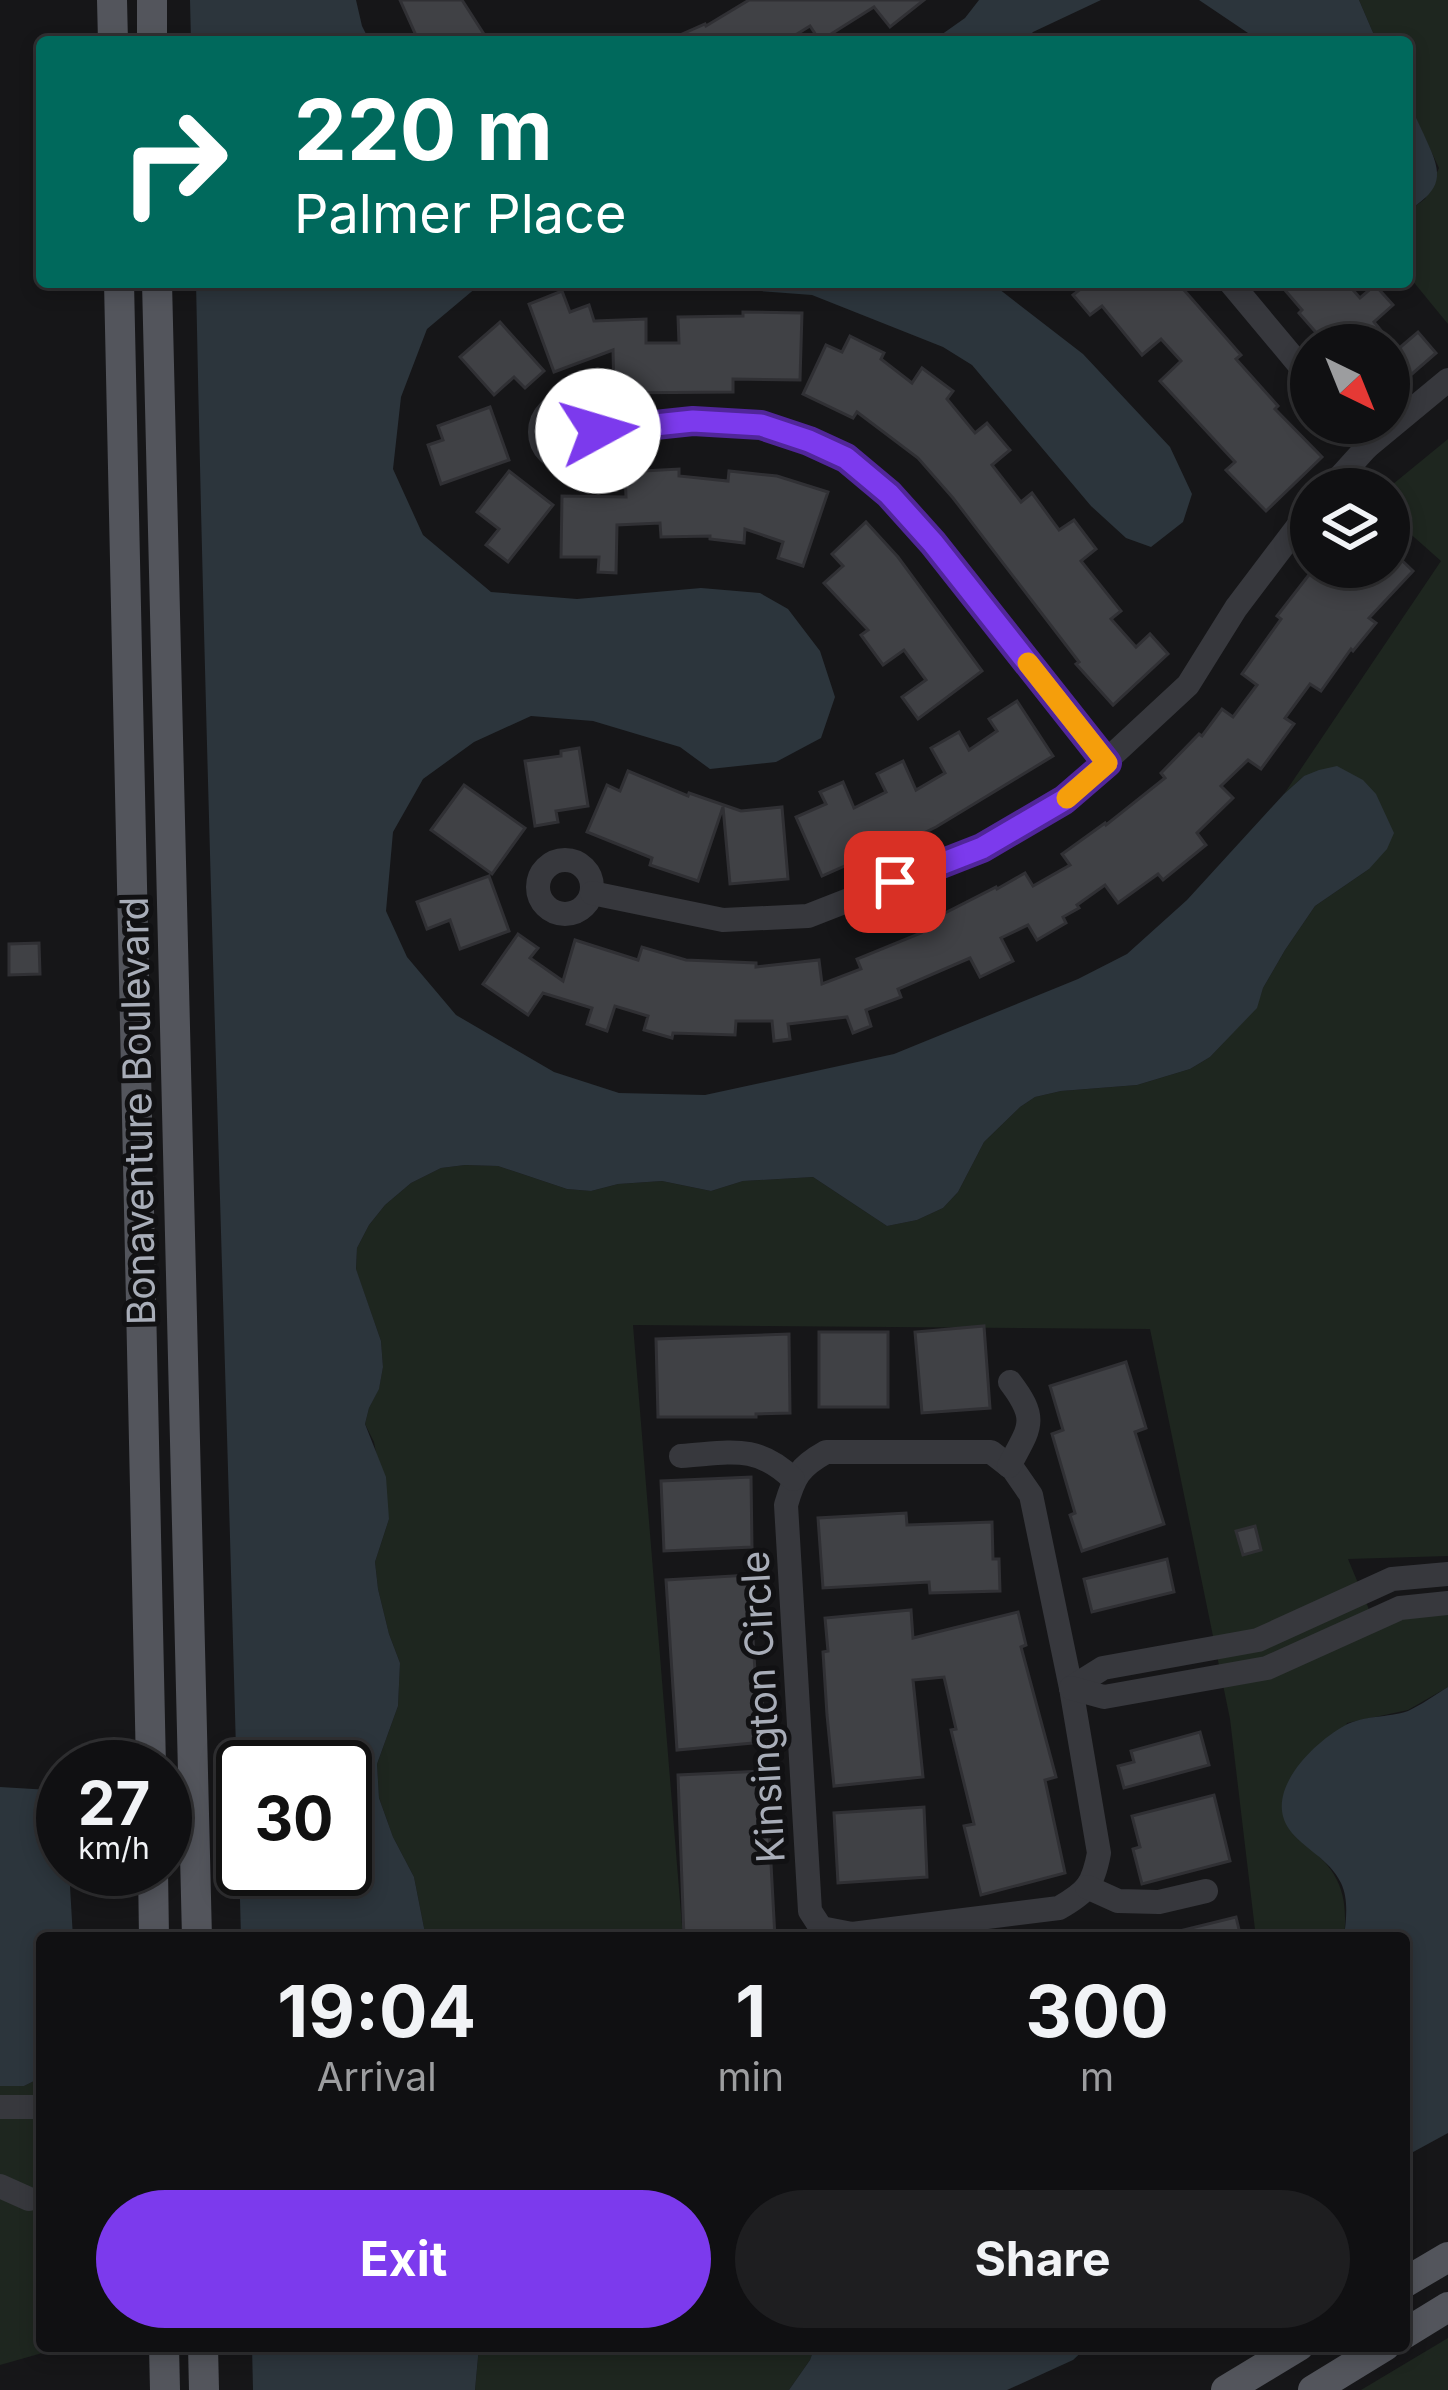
<!DOCTYPE html>
<html lang="en">
<head>
<meta charset="utf-8">
<style>
	body { margin:0; font-family:Inter,sans-serif; background:#1e1e20; color:#f1f3f6; height:100vh; display:flex; flex-direction:column; font-size:45px; white-space:nowrap }
	* { box-sizing:border-box; margin:0 }
	p { font-size:39px; color:#9c9d9f }
	.icon { flex:none; width:66px; height:66px; fill:none; stroke:currentColor; stroke-width:2; stroke-linecap:round; stroke-linejoin:round }
	.map { position:relative; flex:1; overflow:hidden }
	.details { position:absolute; left:36px; top:1932px; width:1374px; height:420px; display:flex; flex-direction:column; background:#101012; border-radius:12px; box-shadow:0 6px 18px #0003,0 0 0 3px #303032 }
	.details>* { flex:none }
	.hud { position:absolute; left:36px; top:36px; width:1377px; height:252px; border-radius:12px; box-shadow:0 6px 18px #0003,0 0 0 3px #303032; background:#00695c; color:#fff; overflow:hidden }
	.needle { width:78px; rotate:137deg }
	.tools { position:absolute; left:1290px; top:324px; display:grid; gap:24px }
	.tools a { display:grid; place-items:center; width:120px; height:120px; border-radius:50%; background:#101012; box-shadow:0 6px 18px #0003,0 0 0 3px #303032; font-size:60px }
	.speed { position:absolute; left:36px; top:1740px; display:flex; gap:24px; font-size:60px; font-weight:700; text-align:center }
	.speed>* { display:grid; place-content:center; width:156px; height:156px; border-radius:50%; background:#101012; box-shadow:0 6px 18px #0003,0 0 0 3px #303032; line-height:1 }
	.speed small { font-size:30px; font-weight:400 }
	.speed .limit { border:6px solid #111; border-radius:18px; background:#fff; color:#111 }
	.pin { position:absolute; display:grid; place-items:center; width:102px; height:102px; color:#fff; margin:-51px; border-radius:24px; box-shadow:0 6px 18px #0006 }
	.me { position:absolute; width:132px; margin:-66px; rotate:84deg; stroke-linejoin:round; filter:drop-shadow(0 0 9px #0008) }
	.turn { display:flex; align-items:center; gap:42px; height:252px; padding:0 60px; font-size:54px }
	.turn .icon { width:156px; height:156px; stroke-width:2.5 }
	.turn b { display:block; font-size:84px; line-height:102px }
	.eta { display:flex; justify-content:space-evenly; align-items:center; height:204px; text-align:center }
	.eta b { font-size:72px; font-weight:700; line-height:84px }
	.cta { display:flex; gap:24px; margin-top:auto; padding:24px 60px }
	.cta a { flex:1; height:138px; border-radius:72px; background:#7c3aed; color:#fff; font-size:48px; font-weight:700; line-height:138px; text-align:center }
	.cta a+a { background:#1e1e20; color:#f1f3f6 }
	.map>svg:first-child { display:block }
</style>
</head>
<body>
<div class="map">
<svg width="1448" height="2390" viewBox="0 0 1448 2390">
	<rect width="100%" height="100%" fill="#161618"/>
	<g fill="#1e261f">
		<path d="M1359 0H1448V324L1407 274V212L1425 199 1439 168 1407 100V42H1377Z"/>
		<path d="M1448 439V1556L1348 1559 1373 1619 1448 1603V1687L1408 1710 1347 1723 1298 1839C1337 1867 1349 1890 1344 1938H1256L1230 1719 1150 1329 633 1325 683 1938H426L414 1877 393 1837 379 1798 377 1764 398 1706 400 1663 389 1634 378 1589 375 1562 389 1519 374 1442 365 1424 369 1408 379 1388 383 1367 381 1341 356 1270 357 1248 369 1225 385 1205 411 1183 441 1168 465 1165 498 1166 567 1189 591 1191 618 1184 662 1181 711 1191 743 1181 813 1177 887 1226 917 1220 943 1208 958 1192 984 1142 1020 1107 1035 1097 1061 1091 1137 1085 1190 1069 1210 1057 1256 1008 1263 988 1285 950 1315 906 1369 869 1304 776 1284 794 1441 561 1389 515 1387 489Z"/>
		<path d="M42 2077V2346H67L0 2365V2086H24Z"/>
		<path d="M1448 2338V2390H1361Z"/>
		<path d="M479 2346H815L810 2360 789 2390H475Z"/>
	</g>
	<g fill="#2c353c" fill-rule="evenodd">
		<path d="M190 0H356L362 26 370 42H191Z"/>
		<path d="M979 0H1101L1033 32 1024 42H931L965 18Z"/>
		<path d="M1199 0H1359L1377 42H1254L1248 33Z"/>
		<path d="M1407 100C1415 115 1422 130 1429 146 1445 181 1437 191 1407 212Z"/>
		<path d="M196 282H483L427 329 401 397 393 469 423 535 491 592 577 599 701 588 760 593 788 609 820 651 835 697 821 738 776 762 710 769 680 747 593 721 531 716 474 742 423 779 393 832 386 911 407 957 456 1015 554 1072 619 1093 705 1095 894 1054 1078 979 1127 954 1187 900 1284 794 1304 776 1319 770 1337 766 1363 780 1376 794 1394 833 1387 849 1369 869 1315 906 1285 950 1263 988 1257 1008 1210 1057 1190 1069 1137 1085 1061 1091 1035 1097 1020 1107 984 1142 958 1192 943 1208 917 1220 887 1226 813 1177 743 1181 711 1191 662 1181 618 1184 591 1191 567 1189 498 1166 465 1165 441 1168 411 1183 385 1205 369 1225 357 1248 356 1269 381 1341 383 1367 379 1389 369 1408 365 1424 386 1477 389 1519 375 1562 378 1589 389 1634 400 1663 398 1706 377 1764 379 1798 393 1837 414 1877 426 1938H241C227 1386 207 834 196 282ZM345 1767V1869H243V1767Z"/>
		<path d="M644 282H990L1083 354 1170 447 1192 494 1183 522 1151 547 1126 538 1091 506 972 365 943 347 812 295Z"/>
		<path d="M1448 1687V2133L1404 2157V1938H1344C1346 1920 1349 1900 1341 1883 1329 1858 1303 1849 1289 1829 1263 1792 1313 1743 1344 1726 1363 1715 1388 1718 1408 1711 1421 1705 1435 1695 1448 1687Z"/>
		<path d="M0 1787 50 1790 63 1805V1869H69L73 1938H42V2077L24 2086H0Z"/>
		<path d="M252 2346H479L475 2390H253Z"/>
		<path d="M815 2346H1088L1073 2360 1007 2390H789L810 2360Z"/>
	</g>
	<g fill="#404145" stroke="#303034" stroke-width="3">
		<path d="M400 0H462L489 42H419Z"/>
		<path d="M749 0H924L890 27 874 7 820 41 810 26 784 42H664L705 24 706 26Z"/>
		<path d="M1089 282H1177L1241 355 1236 359 1278 406 1275 409 1322 457 1266 511 1226 470 1235 462 1160 381 1181 361 1161 339 1142 355 1102 306 1090 315 1073 295Z"/>
		<path d="M1278 282H1346L1360 298 1375 285 1393 305 1374 322 1397 350 1418 332 1436 353 1389 394V345H1327L1299 313 1302 310Z"/>
		<path d="M562 291 570 312 589 305 594 321 646 319V343H679L678 317 743 316V312L802 313 800 380 733 379V392L614 393 613 350 554 372 529 304Z"/>
		<path d="M500 322 544 371 525 388 514 377 494 395 460 357Z"/>
		<path d="M850 336 884 353 881 359 912 383 922 368 953 391 947 399 975 433 987 423 1010 450 992 465 1021 502 1032 493 1059 530 1074 520 1096 549 1081 561 1121 611 1111 619 1136 647 1150 634 1168 654 1113 705 1076 664 1079 662 953 498 918 458 857 412 853 418 803 394 826 345 842 352Z"/>
		<path d="M490 407 509 460 441 484 428 445 443 440 438 426Z"/>
		<path d="M679 469V476L728 481 729 471 777 476 828 492 803 566 778 558 783 542 745 529 744 543 710 539V536L661 537 660 523 617 525 616 573 598 572 599 557H561L562 496 626 497 625 472Z"/>
		<path d="M509 471 553 505 508 562 486 545 499 529 477 512Z"/>
		<path d="M866 522 898 557 982 671 918 719 902 697 926 680 904 650 883 665 861 635 868 630 824 583 843 566 832 554Z"/>
		<path d="M1389 548 1413 571 1369 618 1376 623 1353 651 1351 649 1321 691 1310 684 1285 718 1294 724 1261 769 1248 760 1221 786 1233 798 1197 833 1206 845 1163 880 1158 874 1118 903 1105 885 1077 905 1079 908 1063 917 1066 923 1037 940 1028 925 1001 938 1013 961 980 977 970 958 898 989 901 997 866 1010 871 1026 853 1033 847 1017 788 1024 790 1039 774 1041 772 1021H736L735 1035 673 1033 672 1038 644 1030 648 1016 615 1006 607 1031 587 1024 592 1008 543 993 528 1015 483 984 518 934 538 948 530 958 563 981 575 940 638 960 642 947 686 960 756 963V967L819 960 822 984 861 969 857 959 921 933 916 921 937 912 939 916 996 887 997 889 1025 873 1033 886 1070 865 1062 854 1105 823 1106 825 1165 778 1161 773 1199 734 1202 736 1222 709 1233 717 1257 685 1242 674 1281 619 1277 616 1315 567H1389Z"/>
		<path d="M1017 701 1053 756 936 827 885 852 883 849 822 876 796 817 826 804 820 792 843 782 854 808 886 792 877 774 903 761 916 790 945 773 931 748 959 732 969 750 997 731 989 719Z"/>
		<path d="M579 748 588 806 556 811 558 822 535 826 525 761 561 756V751Z"/>
		<path d="M628 771 688 796 689 793 741 811 782 807 788 879 730 884 723 807 698 881 650 865 652 858 587 832 607 785 620 791Z"/>
		<path d="M464 785 525 828 492 874 431 830Z"/>
		<path d="M489 876 509 931 460 949 450 920 427 929 417 902Z"/>
		<path d="M39 943 40 974 9 975V944Z"/>
		<path d="M984 1326 990 1408 922 1413 915 1332Z"/>
		<rect x="819" y="1332" width="69" height="75"/>
		<path d="M789 1334 790 1413 756 1414V1417H658L656 1339Z"/>
		<path d="M1126 1362 1146 1428 1135 1432 1164 1524 1082 1551 1070 1515 1075 1513 1052 1434 1063 1430 1050 1386Z"/>
		<path d="M751 1477 752 1547 664 1551 661 1481Z"/>
		<path d="M906 1513 907 1525 992 1522 993 1559H999L1000 1591 930 1593 929 1582 823 1588 818 1518Z"/>
		<path d="M1255 1526 1261 1550 1243 1555 1236 1531Z"/>
		<path d="M1167 1559 1174 1592 1092 1612 1084 1579Z"/>
		<path d="M749 1575 755 1671 760 1670 763 1709 761 1710 764 1742 677 1750 666 1580Z"/>
		<path d="M911 1610 913 1638 1018 1612 1026 1645 1021 1647 1056 1777 1045 1780 1065 1873 981 1895 964 1826 974 1824 951 1730 956 1729 944 1677 913 1680 923 1777 834 1786 827 1715 823 1652 828 1651 825 1618Z"/>
		<path d="M1200 1732 1209 1765 1124 1788 1118 1766 1134 1762 1131 1751Z"/>
		<path d="M766 1771 775 1938H684L678 1775Z"/>
		<path d="M1214 1795 1230 1861 1142 1884 1133 1849 1140 1847 1132 1816Z"/>
		<path d="M924 1807 927 1877 838 1883 834 1813Z"/>
		<path d="M1236 1917 1241 1938H1176L1175 1932Z"/>
	</g>
	<g fill="none" stroke-linecap="round" stroke-linejoin="round">
		<g stroke="#37383d" stroke-width="24">
			<path d="M1230 282 1311 379"/>
			<circle cx="569" cy="432" r="29"/>
			<path d="M1348 423 1367 447"/>
			<path d="M598 431 693 421 761 425 809 441 846 459 889 493 933 543 1107 763"/>
			<path d="M1329 489 1367 447 1448 380"/>
			<circle cx="565" cy="887" r="27"/>
			<path d="M592 893 723 920 808 916 982 848 1064 800 1188 685 1236 608 1311 509"/>
			<path d="M826 1452H991L1013 1469 1031 1495 1071 1688 1099 1853C1093 1885 1087 1892 1059 1908L852 1934 821 1928 810 1911 786 1505C794 1477 799 1467 826 1452Z"/>
			<path d="M681 1456C729 1453 756 1443 793 1479"/>
			<path d="M1009 1466C1030 1427 1039 1420 1010 1382"/>
			<path d="M1071 1688 1103 1668 1258 1640 1392 1579 1448 1574"/>
			<path d="M1071 1688 1104 1697 1267 1668 1400 1608 1448 1603"/>
			<path d="M1087 1887 1118 1901 1159 1902 1206 1891"/>
			<path d="M0 2107H42"/>
			<path d="M0 2186 29 2199"/>
		</g>
		<g stroke="#53555c" stroke-width="30">
			<path d="M112 0 113 42"/>
			<path d="M152 0V42"/>
			<path d="M119 282 151 1767"/>
			<path d="M157 282 197 1938"/>
			<path d="M153 1869 154 1938"/>
			<path d="M1404 2283 1448 2257"/>
			<path d="M1404 2334 1448 2307"/>
			<path d="M164 2346 165 2390"/>
			<path d="M203 2346 204 2390"/>
			<path d="M1226 2390 1299 2346"/>
			<path d="M1313 2390 1385 2346"/>
		</g>
	</g>
	<g fill="none" stroke-linecap="round" stroke-linejoin="round">
		<defs>
			<path id="route" d="M598 431 693 421 761 425 809 441 846 458 889 494 933 543 1107 763 1064 800 982 848 895 882"/>
		</defs>
		<use href="#route" stroke="#51269a" stroke-width="30"/>
		<use href="#route" stroke="#7c3aed" stroke-width="21"/>
		<path stroke="#f59e0b" stroke-width="21" d="M1028 663 1107 763 1067 798"/>
	</g>
	<g text-anchor="middle" dominant-baseline="central" stroke-width="10" stroke-linejoin="round" paint-order="stroke">
		<g font-size="39" fill="#a8adb8" stroke="#111113">
			<text transform="translate(137 1111) rotate(-91)">Bonaventure Boulevard</text>
			<text transform="translate(762 1707) rotate(-93)">Kinsington Circle</text>
		</g>
	</g>
</svg>
<div class="tools">
<a><svg class="needle" viewBox="-14 -14 28 28"><path d="M0-13l5 13h-10z" fill="#e53935"/><path d="M0 13l5-13h-10z" fill="#9c9d9f"/></svg></a>
<a><svg class="icon" aria-label="layers" viewBox="0 0 24 24"><path d="M12 4l9 5-9 5-9-5zM3 14l9 5 9-5"/></svg></a>
</div>
<div class="speed"><div>27<small>km/h</small></div><div class="limit">30</div></div>
<div class="pin" style="left:895px;top:882px;background:#d93025"><svg class="icon" aria-label="arrive" viewBox="0 0 24 24"><path d="M6 21V4h12l-3 4 3 4H6"/></svg></div>
<svg class="me" style="left:598px;top:431px" viewBox="-20 -20 40 40"><circle r="19" fill="#fff"/><path d="M0-13L10 11 0 6-10 11z" fill="#7c3aed"/></svg>
<div class="hud">
<div class="turn"><svg class="icon" aria-label="right" viewBox="0 0 24 24"><path d="M7 20v-9h11M14 6l5 5-5 5"/></svg><div><b>220 m</b>Palmer Place</div></div>
</div>
<section class="details">
<div class="eta">
<div><b>19:04</b><p>Arrival</p></div>
<div><b>1</b><p>min</p></div>
<div><b>300</b><p>m</p></div>
</div>
<div class="cta"><a>Exit</a><a>Share</a></div>
</section>
</div>
</body>
</html>
